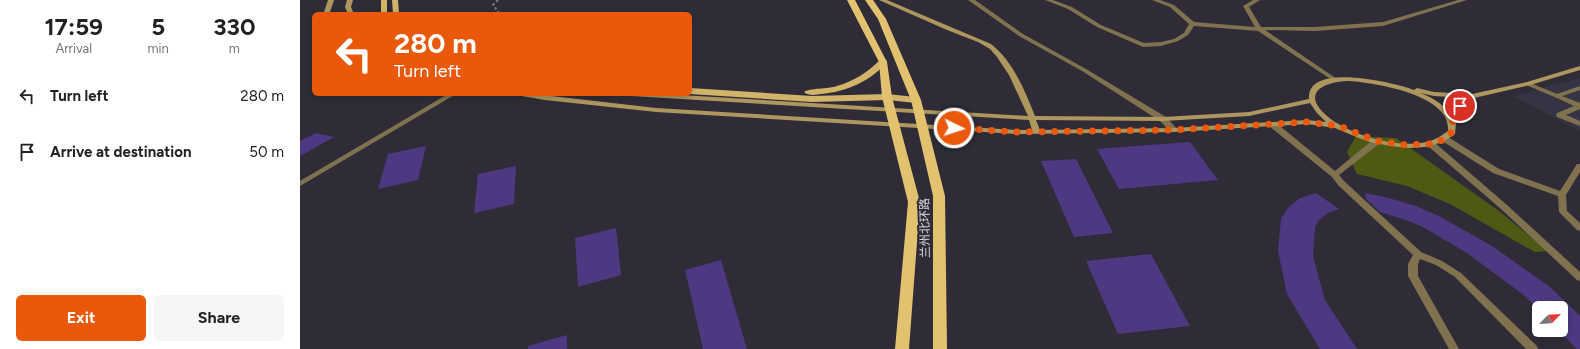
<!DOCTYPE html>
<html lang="en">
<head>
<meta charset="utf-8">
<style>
	body { margin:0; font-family:Figtree,"Noto Sans SC",sans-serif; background:#f6f6f6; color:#222; height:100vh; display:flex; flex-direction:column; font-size:15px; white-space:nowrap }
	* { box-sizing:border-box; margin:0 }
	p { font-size:13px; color:#767676 }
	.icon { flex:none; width:22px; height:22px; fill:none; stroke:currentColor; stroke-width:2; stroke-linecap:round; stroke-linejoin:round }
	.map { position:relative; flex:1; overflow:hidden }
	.sheet { display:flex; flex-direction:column; background:#fff; width:300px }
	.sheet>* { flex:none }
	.banner { position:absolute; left:12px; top:12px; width:380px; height:84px; border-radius:6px; box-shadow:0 2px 6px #0003; background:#ea580c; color:#fff; overflow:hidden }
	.needle { width:26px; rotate:66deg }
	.controls { position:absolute; left:1232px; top:301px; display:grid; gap:8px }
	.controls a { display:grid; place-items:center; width:36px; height:36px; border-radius:6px; background:#fff; box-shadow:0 2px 6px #0003; font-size:20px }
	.pin { position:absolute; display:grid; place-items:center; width:34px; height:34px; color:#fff; margin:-17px; border:2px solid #fff; border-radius:50%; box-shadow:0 1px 4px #0007 }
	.me { position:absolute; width:44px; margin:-22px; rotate:94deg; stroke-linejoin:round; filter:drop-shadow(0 0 3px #0008) }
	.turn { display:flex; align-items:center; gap:14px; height:84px; padding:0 16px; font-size:18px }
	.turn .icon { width:52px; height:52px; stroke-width:2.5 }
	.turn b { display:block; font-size:28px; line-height:34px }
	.eta { display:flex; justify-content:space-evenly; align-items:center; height:68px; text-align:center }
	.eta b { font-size:24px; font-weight:700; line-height:28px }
	.primary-button { display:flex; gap:8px; margin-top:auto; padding:8px 16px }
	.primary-button a { flex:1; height:46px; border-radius:6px; background:#ea580c; color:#fff; font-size:16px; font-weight:700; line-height:46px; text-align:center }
	.primary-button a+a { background:#f6f6f6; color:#222 }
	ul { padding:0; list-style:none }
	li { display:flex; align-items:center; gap:12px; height:56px; padding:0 16px }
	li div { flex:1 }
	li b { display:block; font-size:15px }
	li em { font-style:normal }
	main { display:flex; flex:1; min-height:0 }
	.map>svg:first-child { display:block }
</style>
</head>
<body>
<main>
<section class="sheet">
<div class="eta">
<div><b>17:59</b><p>Arrival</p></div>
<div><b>5</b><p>min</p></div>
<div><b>330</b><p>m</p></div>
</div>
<ul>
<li><svg class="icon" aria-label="left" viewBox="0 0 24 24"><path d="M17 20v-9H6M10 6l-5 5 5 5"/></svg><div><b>Turn left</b></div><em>280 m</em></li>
<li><svg class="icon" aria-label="arrive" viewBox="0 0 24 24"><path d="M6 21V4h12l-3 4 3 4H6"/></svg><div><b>Arrive at destination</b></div><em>50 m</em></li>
</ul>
<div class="primary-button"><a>Exit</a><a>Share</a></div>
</section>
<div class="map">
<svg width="1280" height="349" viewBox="0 0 1280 349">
	<rect width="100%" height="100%" fill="#2f2c37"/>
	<path fill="#363344" d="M1280 78V131L1213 96Z"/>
	<path fill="#4e5a14" d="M1056 136 1096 138 1199 211 1248 251 1235 252 1150 204 1107 186 1057 174 1047 152Z"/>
	<g fill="#4e3881">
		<path d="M16 133 34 137 0 156V141Z"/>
		<path d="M890 142 918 180 819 189 797 149Z"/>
		<path d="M126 146 118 180 78 189 88 154Z"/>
		<path d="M776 159 813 233 774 237 741 161Z"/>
		<path d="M216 166 214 204 174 213 178 174Z"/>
		<path d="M1016 193 1039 209 1028 213 1019 220 1015 227 1013 256 1025 300 1057 349H1020L987 294 978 251 981 219 988 208 1000 198Z"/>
		<path d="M1065 193 1089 198 1116 206 1139 216 1192 246 1250 287 1280 316V349H1277L1261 333V308H1237L1225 296 1167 253 1121 226 1106 220 1080 212 1066 199Z"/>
		<path d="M316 228 321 275 278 287 275 238Z"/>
		<path d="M851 254 890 326 818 334 786 261Z"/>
		<path d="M421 260 447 349H403L385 270Z"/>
		<path d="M267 335V349H228V346Z"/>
	</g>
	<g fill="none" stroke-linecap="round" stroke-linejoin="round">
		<path stroke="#7c7a83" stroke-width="2" stroke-dasharray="2.5 2.5" stroke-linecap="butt" d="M198 0 193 5 200 14"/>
		<g fill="#80724f" fill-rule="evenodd">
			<path d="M668 0H675L723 34 786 69 866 117 878 130 874 132H871L860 121 782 71 719 36Z"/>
			<path d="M1228 82 1257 94 1280 86V90L1257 98 1226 85V83Z"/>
			<path d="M969 122H975L1035 171 1074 139H1080L1081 141 1080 143 1039 175 1044 181 1121 252 1142 261 1161 273 1237 346 1238 349H1226L1155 277 1136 265 1120 259 1118 264V276L1159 349H1149L1108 276V264L1113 255 1038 185 1032 177 969 126 968 124Z"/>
		</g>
		<g fill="#80724f" fill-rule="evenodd">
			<path d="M1257 94 1280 103V109L1266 115 1280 121V126L1257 117 1256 115 1257 113 1274 106 1255 97V95Z"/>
			<path d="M1142 137H1148L1199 169 1260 191 1277 164H1280V172L1266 195 1267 211 1280 223V231L1277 230 1259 212 1258 196 1193 173 1142 141 1141 139Z"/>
		</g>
		<g fill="#80724f" fill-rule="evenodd">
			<path d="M745 0H753L772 7 801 25 844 43 861 42 874 39 884 33 889 24 870 7 852 0H860L874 5 894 22 955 27 943 6 953 0H960L949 7 961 27H1015L1083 22 1158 0H1167L1083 26 1015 31 965 30 1037 79 1038 80 1035 82 958 31 894 26 888 35 878 41 861 46 843 47 797 27 768 9Z"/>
			<path d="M148 94H156L0 186V181Z"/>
		</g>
		<path fill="#80724f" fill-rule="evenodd" d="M1128 142H1134L1207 205 1280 272V281L1277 280 1201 209 1128 146 1127 144Z"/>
		<g fill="#ae975f" fill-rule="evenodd">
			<path d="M28 0H34L30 12 31 14H25L24 12Z"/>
			<path d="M47 0H53L51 7 54 14H48L45 7Z"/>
			<path d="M579 0H587L691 44C713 61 725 91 735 116L863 117 949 112 1009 99C1006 61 1096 83 1114 90L1117 88 1134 92 1172 94 1227 82 1280 66V70L1230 85 1174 98 1163 107 1156 123 1155 134 1143 142 1125 147 1109 148 1091 146 1070 142 1054 136 1035 128 1007 124 874 132 717 134 356 112 245 100 222 96 219 94H234L356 108 717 130H732L729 120 331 96 328 94H364L728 116 709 75 697 57 690 49 678 42 647 30ZM1050 81C1076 83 1152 95 1148 131 1141 136 1135 140 1126 142 1098 149 1049 135 1027 116 999 92 1026 81 1050 81ZM1120 93 1134 96 1166 98 1158 105 1152 116C1145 105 1132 97 1120 93ZM1010 103 1017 113 1026 122 1007 120 874 128 740 130 736 120 863 121 949 116Z"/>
		</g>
		<g fill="#d1b46a" fill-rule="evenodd">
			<rect x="81" y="0" width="6" height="14"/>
			<path d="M92 0H98L99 14H93Z"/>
			<path d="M580 60H586L587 62C571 81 546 92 521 94 516 95 508 96 504 92 509 88 529 89 537 86 554 81 568 72 580 60Z"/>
			<path d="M390 88 512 96 587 94 616 97 620 100 616 103 587 100 512 102 390 94Z"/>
		</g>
		<g fill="#e2c26f" fill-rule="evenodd">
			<path d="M547 0H555L587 62 592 97 620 202 609 349H595L608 202 582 97 579 62Z"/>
			<path d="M565 0H573L586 19 621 100 645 196 647 349H633V196L611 100 578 19Z"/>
		</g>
	</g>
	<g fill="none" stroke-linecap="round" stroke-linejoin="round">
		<path stroke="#ea580c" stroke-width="7" stroke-dasharray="0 12.6" d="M654 128 717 132 874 130 1007 122 1039 126 1077 141 1106 145 1131 144 1145 139 1152 132V123L1160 106"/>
	</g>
	<g text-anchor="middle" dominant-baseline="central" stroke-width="4" stroke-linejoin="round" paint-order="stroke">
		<g font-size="12" fill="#d7d6dd" stroke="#2f2c37">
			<text transform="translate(625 228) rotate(-91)">兰州北环路</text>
		</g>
	</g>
</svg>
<div class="controls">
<a><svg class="needle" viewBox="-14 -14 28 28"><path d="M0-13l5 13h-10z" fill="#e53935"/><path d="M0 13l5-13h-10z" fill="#767676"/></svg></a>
</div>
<div class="pin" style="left:1160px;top:106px;background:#d93025"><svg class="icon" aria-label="arrive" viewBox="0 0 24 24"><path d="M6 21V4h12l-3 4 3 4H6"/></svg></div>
<svg class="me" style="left:654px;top:128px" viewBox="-20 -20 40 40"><circle r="17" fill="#ea580c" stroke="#fff" stroke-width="3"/><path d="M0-11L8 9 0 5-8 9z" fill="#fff"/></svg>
<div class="banner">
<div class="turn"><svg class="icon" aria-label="left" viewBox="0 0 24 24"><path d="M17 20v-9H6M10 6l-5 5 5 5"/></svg><div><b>280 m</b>Turn left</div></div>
</div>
</div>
</main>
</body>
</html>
